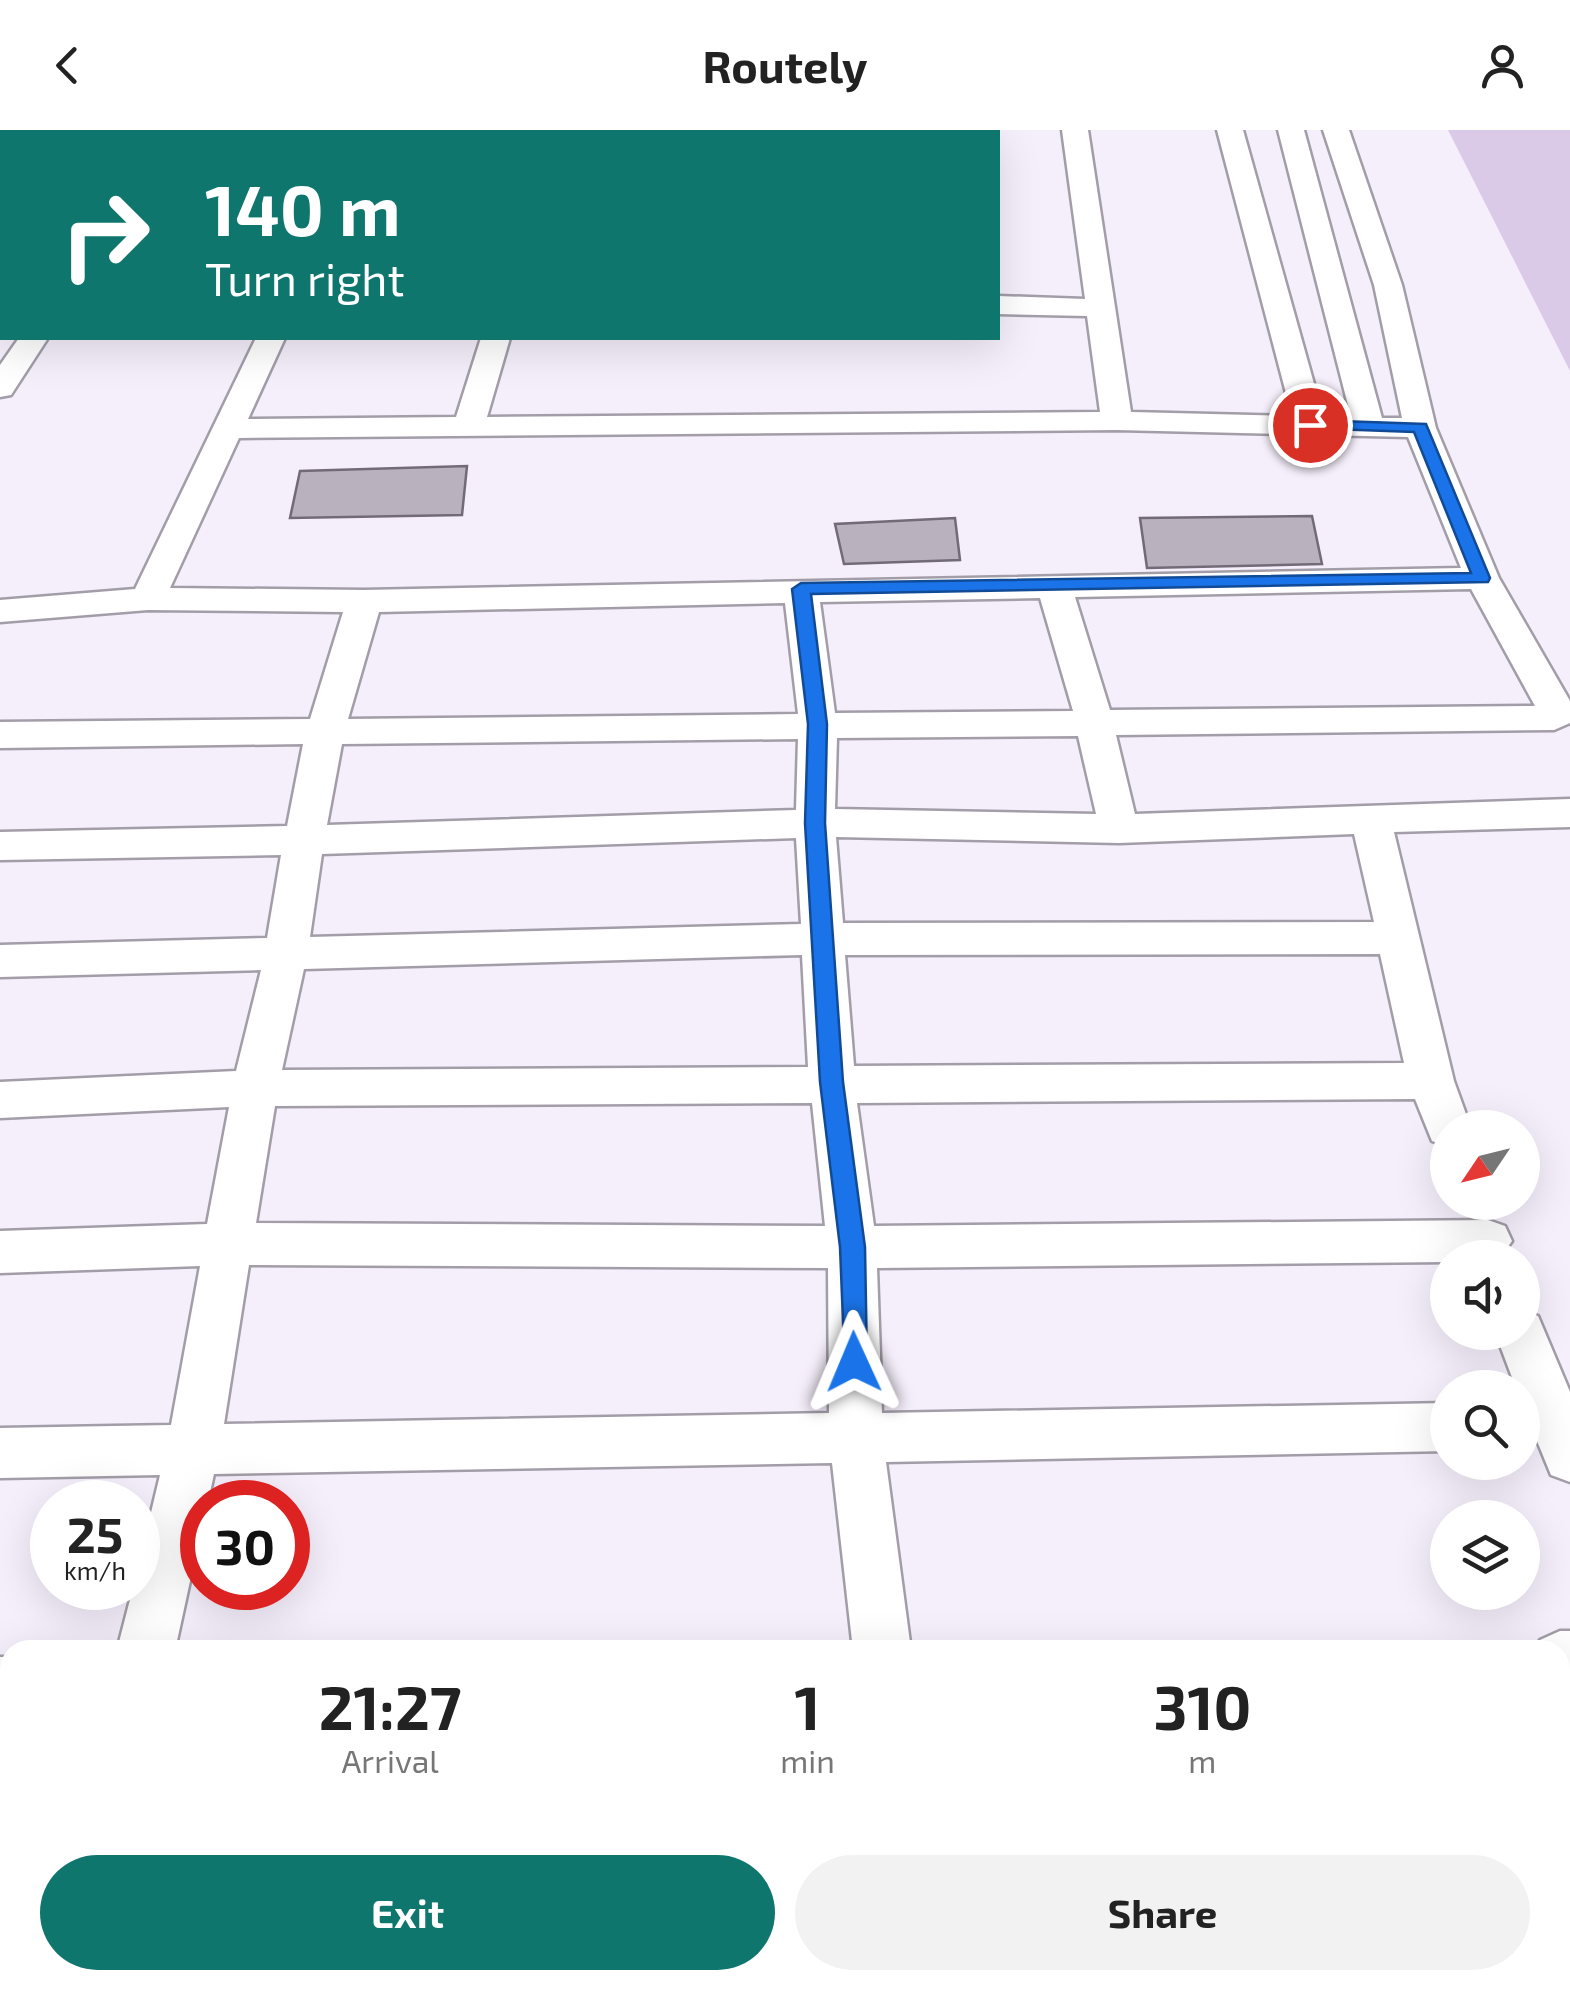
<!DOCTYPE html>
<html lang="en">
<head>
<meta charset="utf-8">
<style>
	body { margin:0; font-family:"Exo 2",sans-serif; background:#f2f2f2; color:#222; height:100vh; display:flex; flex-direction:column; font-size:38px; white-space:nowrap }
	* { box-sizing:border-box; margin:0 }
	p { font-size:32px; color:#767676 }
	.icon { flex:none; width:55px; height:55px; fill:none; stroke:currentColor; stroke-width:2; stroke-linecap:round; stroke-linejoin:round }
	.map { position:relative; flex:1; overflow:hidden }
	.sheet { position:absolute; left:0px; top:1510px; width:1570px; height:350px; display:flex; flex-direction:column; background:#fff; border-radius:30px 30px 0 0; box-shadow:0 10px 40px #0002 }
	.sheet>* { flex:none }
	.guide { position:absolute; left:0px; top:0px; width:1000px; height:210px; box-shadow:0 10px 40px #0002; background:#0f766e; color:#fff; overflow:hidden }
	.needle { width:65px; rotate:235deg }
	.tools { position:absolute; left:1430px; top:980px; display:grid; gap:20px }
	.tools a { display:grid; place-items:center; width:110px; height:110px; border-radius:50%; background:#fff; box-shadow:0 10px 40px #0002; font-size:50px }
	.speed { position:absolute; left:30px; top:1350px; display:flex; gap:20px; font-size:50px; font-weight:700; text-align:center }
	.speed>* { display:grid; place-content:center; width:130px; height:130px; border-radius:50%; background:#fff; box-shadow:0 10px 40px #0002; line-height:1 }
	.speed small { font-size:25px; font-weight:400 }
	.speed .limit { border:15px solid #d22; background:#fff; color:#111 }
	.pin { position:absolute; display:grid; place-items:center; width:85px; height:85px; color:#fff; margin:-42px; border:5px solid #fff; border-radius:50%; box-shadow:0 2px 10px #0007 }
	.me { position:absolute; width:110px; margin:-55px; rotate:359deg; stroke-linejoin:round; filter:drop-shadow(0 0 8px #0008) }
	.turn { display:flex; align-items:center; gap:35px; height:210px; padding:0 40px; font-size:45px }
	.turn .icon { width:130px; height:130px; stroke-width:2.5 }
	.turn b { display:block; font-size:70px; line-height:85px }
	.eta { display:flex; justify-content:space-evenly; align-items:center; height:170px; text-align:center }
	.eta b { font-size:60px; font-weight:700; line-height:70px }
	.cta { display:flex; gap:20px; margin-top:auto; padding:20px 40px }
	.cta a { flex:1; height:115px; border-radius:60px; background:#0f766e; color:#fff; font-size:40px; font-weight:700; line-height:115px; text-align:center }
	.cta a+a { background:#f2f2f2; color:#222 }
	header { display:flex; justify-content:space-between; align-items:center; height:130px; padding:0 40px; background:#fff; font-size:45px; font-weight:700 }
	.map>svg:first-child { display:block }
</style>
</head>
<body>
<header><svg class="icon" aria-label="back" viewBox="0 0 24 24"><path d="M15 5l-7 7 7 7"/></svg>Routely<svg class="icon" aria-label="person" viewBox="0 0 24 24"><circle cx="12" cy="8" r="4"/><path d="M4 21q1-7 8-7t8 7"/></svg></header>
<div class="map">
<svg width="1570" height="1860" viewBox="0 0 1570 1860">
	<rect width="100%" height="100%" fill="#f5eefb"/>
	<path fill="#dbcae7" d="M1448 0H1570V241Z"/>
	<g fill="#b9b2be" stroke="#726b77" stroke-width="2.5">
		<path d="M467 336 462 385 290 388 300 341Z"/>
		<path d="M1312 386 1322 434 1147 438 1140 388Z"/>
		<path d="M955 388 960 430 844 434 835 394Z"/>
	</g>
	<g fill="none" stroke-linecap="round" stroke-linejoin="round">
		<defs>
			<g id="street">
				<path d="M531 0H557V2H532Z"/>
				<path d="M887 0H913V2H888Z"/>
				<path d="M1062 0H1088L1131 282 1292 286 1217 0H1243L1323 286 1351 287 1278 0H1304L1382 288H1402L1374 155 1323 0H1349L1402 155 1436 298 1499 448 1570 571V593L1554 600 1116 605 1135 684 1570 669V697L1394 702 1454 951 1471 998H1448V1017L1432 1011 1415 969 857 973 874 1096 1488 1090 1505 1096 1512 1111 1500 1128H1448V1132L877 1138 882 1283 1448 1273V1321L886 1332 911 1520H853L832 1333 214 1344 208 1372H202V1396L175 1520H117L133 1458H138V1437L160 1345 0 1348V1298L171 1295 200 1136 0 1143V1101L207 1094 229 977 0 988V952L236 941 261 840 0 847V815L267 808 281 725 0 730V702L287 696 303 614 0 618V592L310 589 343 482 148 480 0 492V470L135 459 256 208H285L248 289 456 287 481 208H510L487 287 1100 282 1087 186 998 184V166L1085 169ZM1117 300 1408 307 1461 438 364 460 170 458 239 308ZM1471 459 1535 576 1110 580 1075 467ZM1040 468 1073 581 835 583 820 472ZM785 473 798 584 348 589 379 482ZM1078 606 1096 684 835 679 837 608ZM798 609 796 680 327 695 342 614ZM1354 704 1374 792 843 793 836 707 1119 713ZM796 708 801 794 310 807 322 724ZM1380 824 1404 933 854 936 845 825ZM802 825 808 937 282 940 304 839ZM812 973 825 1096 256 1093 275 976ZM249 1135 828 1138 829 1283 224 1294Z"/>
				<path d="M19 208H48L11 265 0 267V235Z"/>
				<path d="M1522 1180 1538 1186 1570 1262V1352L1551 1345 1522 1274V1258H1516L1495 1202H1522Z"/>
				<path d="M1560 1501H1570V1559H1560V1520H1535L1540 1510Z"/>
				<rect x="0" y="1527" width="10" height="58"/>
				<rect x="1560" y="1782" width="10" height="64"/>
				<path d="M10 1805V1850H37L32 1860H0V1806Z"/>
				<path d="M45 1850H109L107 1860H43Z"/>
				<path d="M852 1850H916L917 1860H853Z"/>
				<path d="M1422 1850H1486L1488 1860H1424Z"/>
			</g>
		</defs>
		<use href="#street" stroke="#a39da8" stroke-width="5"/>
		<use href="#street" fill="#fff" fill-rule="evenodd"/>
	</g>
	<path fill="#1a73e8" stroke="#114b97" stroke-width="2.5" d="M1310 290 1426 294 1490 448 1488 452 811 464 827 594 825 693 843 952 865 1117 867 1232 863 1241 854 1244 845 1241 840 1117 820 952 805 693 808 594 792 459 801 453 1471 443 1414 302 1305 298V292Z"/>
</svg>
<div class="tools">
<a><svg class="needle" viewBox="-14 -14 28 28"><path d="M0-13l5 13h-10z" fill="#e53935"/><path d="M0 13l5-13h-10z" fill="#767676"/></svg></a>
<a><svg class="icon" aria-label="sound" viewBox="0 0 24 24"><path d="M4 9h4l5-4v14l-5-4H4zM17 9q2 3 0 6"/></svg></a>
<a><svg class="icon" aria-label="search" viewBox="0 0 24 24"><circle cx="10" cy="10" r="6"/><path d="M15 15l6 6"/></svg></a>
<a><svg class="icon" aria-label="layers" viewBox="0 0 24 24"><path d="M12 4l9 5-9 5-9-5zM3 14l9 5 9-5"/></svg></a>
</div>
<div class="speed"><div>25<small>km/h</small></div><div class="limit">30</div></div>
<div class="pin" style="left:1310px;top:295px;background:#d93025"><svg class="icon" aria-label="arrive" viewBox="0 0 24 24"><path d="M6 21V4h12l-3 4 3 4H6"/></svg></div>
<svg class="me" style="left:854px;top:1232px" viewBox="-20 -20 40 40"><path d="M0-17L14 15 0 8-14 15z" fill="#1a73e8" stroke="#fff" stroke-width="4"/></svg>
<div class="guide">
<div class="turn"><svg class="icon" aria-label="right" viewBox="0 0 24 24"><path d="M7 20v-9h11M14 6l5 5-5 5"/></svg><div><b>140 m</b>Turn right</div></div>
</div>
<section class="sheet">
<div class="eta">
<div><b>21:27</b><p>Arrival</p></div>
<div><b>1</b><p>min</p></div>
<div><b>310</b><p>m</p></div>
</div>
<div class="cta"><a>Exit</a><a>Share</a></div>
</section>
</div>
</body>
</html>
